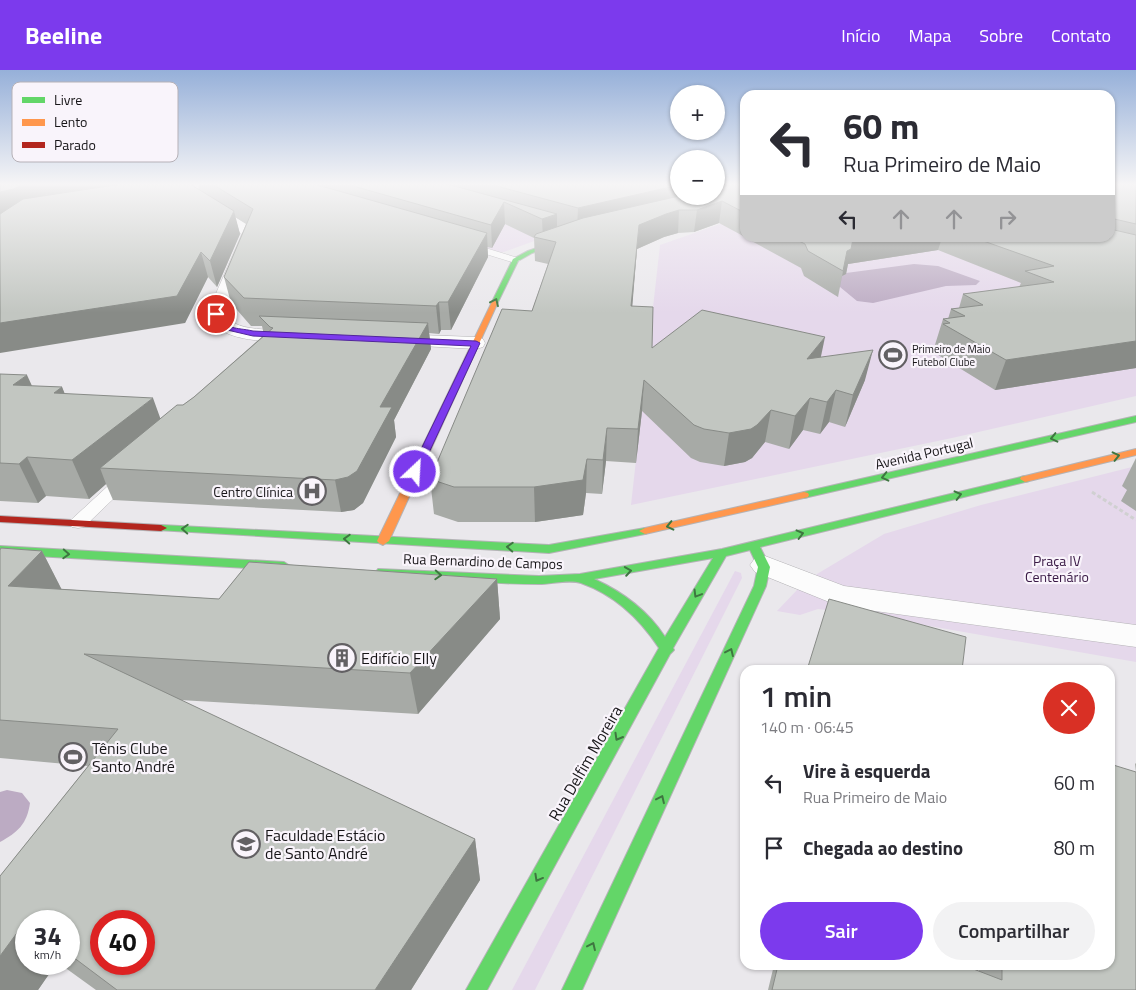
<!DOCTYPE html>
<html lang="pt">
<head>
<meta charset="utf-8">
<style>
	body { margin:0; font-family:"Titillium Web",sans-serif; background:#f2f2f3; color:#2b2b33; height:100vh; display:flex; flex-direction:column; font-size:19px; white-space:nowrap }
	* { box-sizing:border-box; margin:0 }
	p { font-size:16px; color:#7c7c81 }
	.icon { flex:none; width:28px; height:28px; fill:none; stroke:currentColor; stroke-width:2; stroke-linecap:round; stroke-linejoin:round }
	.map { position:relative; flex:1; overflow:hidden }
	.sheet { position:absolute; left:740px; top:595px; width:375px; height:305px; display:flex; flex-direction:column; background:#fff; border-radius:15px; box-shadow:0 1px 4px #0004 }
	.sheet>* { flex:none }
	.hud { position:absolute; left:740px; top:20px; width:375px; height:152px; border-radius:15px; box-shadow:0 1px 4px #0004; background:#fff; color:#2b2b33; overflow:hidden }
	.controls { position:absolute; left:670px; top:15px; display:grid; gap:10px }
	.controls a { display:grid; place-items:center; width:55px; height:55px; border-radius:50%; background:#fff; box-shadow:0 1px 4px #0004; font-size:25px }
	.speed { position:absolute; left:15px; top:840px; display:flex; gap:10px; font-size:25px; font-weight:700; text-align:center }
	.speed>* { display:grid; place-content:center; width:65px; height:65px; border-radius:50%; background:#fff; box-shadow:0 1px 4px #0004; line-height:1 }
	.speed small { font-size:12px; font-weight:400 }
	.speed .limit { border:8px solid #d22; background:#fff; color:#111 }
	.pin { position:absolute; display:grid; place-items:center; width:42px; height:42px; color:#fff; margin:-21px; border:2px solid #fff; border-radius:50%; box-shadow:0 1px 5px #0007 }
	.me { position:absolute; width:55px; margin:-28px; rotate:25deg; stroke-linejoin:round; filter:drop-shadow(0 0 4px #0008) }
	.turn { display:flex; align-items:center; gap:18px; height:105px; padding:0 20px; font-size:22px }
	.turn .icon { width:65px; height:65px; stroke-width:2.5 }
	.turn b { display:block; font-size:35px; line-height:42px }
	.lanes { display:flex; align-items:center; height:48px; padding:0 20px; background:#0003; justify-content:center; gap:25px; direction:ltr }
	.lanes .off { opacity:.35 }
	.round { display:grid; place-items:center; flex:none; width:52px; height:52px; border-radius:26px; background:#f2f2f3 }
	.head { display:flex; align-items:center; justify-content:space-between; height:85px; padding:0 20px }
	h1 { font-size:30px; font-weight:600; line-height:38px }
	.primary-button { display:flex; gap:10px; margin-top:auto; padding:10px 20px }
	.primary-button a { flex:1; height:58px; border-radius:30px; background:#7c3aed; color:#fff; font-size:20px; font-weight:600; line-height:58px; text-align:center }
	.primary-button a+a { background:#f2f2f3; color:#2b2b33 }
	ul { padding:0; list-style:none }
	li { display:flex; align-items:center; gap:15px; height:65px; padding:0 20px }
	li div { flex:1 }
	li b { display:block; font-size:19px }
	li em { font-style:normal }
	header { display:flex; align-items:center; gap:30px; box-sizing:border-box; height:70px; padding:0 25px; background:#7c3aed; color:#fff }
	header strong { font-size:24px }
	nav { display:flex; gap:28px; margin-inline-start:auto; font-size:18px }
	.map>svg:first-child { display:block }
</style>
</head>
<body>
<header>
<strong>Beeline</strong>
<nav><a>Início</a><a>Mapa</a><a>Sobre</a><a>Contato</a></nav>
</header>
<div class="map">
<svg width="1136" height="920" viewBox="0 0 1136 920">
	<rect width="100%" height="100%" fill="#eae8ec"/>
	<g fill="#e5d8eb">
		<path d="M745 132V168H942L1014 190 1136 280V326L952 368 631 435 660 175 726 152Z"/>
		<path d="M512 152 535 158 537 170 501 183 452 169Z"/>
		<path d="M1136 396V592L861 544 818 539 800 545 777 541 797 520 817 504 884 464 981 435Z"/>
		<path d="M735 501 741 503 742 508 535 920H512Z"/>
	</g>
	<g fill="#bcabc3">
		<path d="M914 194 938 196 980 211 976 215 946 216 873 233 857 231 840 217 833 207 846 203Z"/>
		<path d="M7 720 22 723 30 733C27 754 18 762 0 772V722Z"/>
	</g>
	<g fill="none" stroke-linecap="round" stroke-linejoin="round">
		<defs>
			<g id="lane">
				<path d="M466 172 518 188 520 190 515 193 463 177V173Z"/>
				<path d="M127 402 133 404 135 407 133 410 84 457 78 458 72 457 69 453 72 449 121 404Z"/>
			</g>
			<g id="street">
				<path d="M206 130 252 157 256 164 225 244C235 266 288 257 309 262L311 266 309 270 302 272C274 271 219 275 207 244L242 164 202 137 200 134 202 131Z"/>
				<path d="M392 264 476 267 483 269 485 273 483 277 476 279 385 274 383 270 385 266Z"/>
				<path d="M765 486 844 516 1136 555V577L839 536 755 502 750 495 755 488Z"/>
			</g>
			<g id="fast">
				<path d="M569 167 574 168 532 183 518 191 498 232 493 233 492 232 513 189 528 181Z"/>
				<path d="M1136 346V352L804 428 799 425 804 422Z"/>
				<path d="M1025 406 1030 409 1029 411 760 477 770 497 766 516 582 920H562L754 516 758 497 750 480 726 486 673 578 674 580 670 584 487 920H466L659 578C640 549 615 525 581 513 569 509 552 514 539 514 487 514 434 509 382 506L378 505 376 502 378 499 539 506 580 504 722 479ZM713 488 665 567C648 541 623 522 594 509Z"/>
				<path d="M161 455 549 475 645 458 651 461 645 464 549 483 157 460 155 458 157 456Z"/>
				<path d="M0 476 284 492 290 496 284 500 0 484Z"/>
			</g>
			<g id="slow">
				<path d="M495 230 498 232 389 471 383 475 379 473 377 471 492 232Z"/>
				<path d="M1136 379V385L1025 412 1020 409 1021 407Z"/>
				<path d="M804 422 808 423 809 425 808 427 645 464 639 461 645 458Z"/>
			</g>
			<path id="jam" d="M0 446 161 455 167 458 161 461 0 452Z"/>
		</defs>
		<use href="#lane" stroke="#b4b3b6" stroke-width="1"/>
		<use href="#street" stroke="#b4b3b6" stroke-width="1"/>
		<use href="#fast" stroke="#b4b3b6" stroke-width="2"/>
		<use href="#slow" stroke="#b4b3b6" stroke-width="2"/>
		<use href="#jam" stroke="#b4b3b6" stroke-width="2"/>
		<path stroke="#d0d0d1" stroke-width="3" stroke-dasharray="4 2.5" stroke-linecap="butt" d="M1092 422 1136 450"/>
		<use href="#lane" fill="#fcfcfc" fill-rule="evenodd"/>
		<use href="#street" fill="#fcfcfc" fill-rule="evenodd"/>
		<use href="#fast" fill="#63d668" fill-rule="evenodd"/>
		<use href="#slow" fill="#ff974d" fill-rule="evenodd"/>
		<use href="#jam" fill="#b3261e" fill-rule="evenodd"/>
	</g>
	<g fill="#a7aaa6" fill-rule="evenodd">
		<path d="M0 114 199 120 198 114H745V167L719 153 694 162 678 163 664 167 637 179 632 236 652 278 821 287 865 310 845 357 829 352 820 364 803 360 789 379 765 372 752 388 745 392 724 396 700 392 691 388 642 341 636 393 606 391 602 424 586 423 583 445 535 452H458L434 444 430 409 532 241 548 194 535 191 534 168 505 154 492 178 487 177 488 187 451 260H441L439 264 429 263 431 279 394 350 396 367 363 433 354 440 341 442 113 430 106 414 89 429 46 426 38 433 0 431V304L32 316 62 317 64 323 161 349 183 335 194 327 264 265 262 256H251L231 233 224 207 246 154 235 147 240 164 217 217 208 207 185 253Z"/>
		<path d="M1110 114H1136V298L995 320 935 283 936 279 934 278 943 249H948L951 239 959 238 963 224 1019 217 1021 213 938 180 848 194 846 204 842 206 838 227 804 206 801 198 746 168H1110Z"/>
		<path d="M1136 388V441L1121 431 1127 420 1122 416Z"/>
		<path d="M1 478 42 481 61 519 219 529 249 492 497 509 500 549 418 644 180 630 475 769 480 810 411 920H96L60 894H69V851H26V894H56L38 920H0V806L88 696 0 688V480ZM101 851H144V894H101Z"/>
		<path d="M1136 693V920H768L774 895H963L979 901V895H1110L1136 702 1135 694Z"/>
	</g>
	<g fill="#888b87">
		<path d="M22 114H186L52 136 47 124 22 141 0 145V122Z"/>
		<path d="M716 114H745V120L577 160 578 138 679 115V126H716Z"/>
		<path d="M722 131 719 153 694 162 697 140Z"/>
		<path d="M504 132 505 154 492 178 491 155Z"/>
		<path d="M679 140 678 163 664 167 637 179 630 264 631 236 639 155 666 144Z"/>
		<path d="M234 141 240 164 217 217 210 191Z"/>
		<path d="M557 144V167L543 169 542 149Z"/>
		<path d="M487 163 488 187 451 260 448 232Z"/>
		<path d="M868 168H942L938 180 848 194 846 204 842 206 838 227 847 181 853 169Z"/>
		<path d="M201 182 208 207 185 253 0 283V253Z"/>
		<path d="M439 232 441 260 439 264 436 236Z"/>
		<path d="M428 253 431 279 394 350 396 367 363 433 354 440 341 442 335 410 380 337Z"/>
		<path d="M825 267 819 296 807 289Z"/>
		<path d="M1136 271V298L995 320 1006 290Z"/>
		<path d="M873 280 865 310 845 357 853 325Z"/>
		<path d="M27 305 43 340 13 315Z"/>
		<path d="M644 310 642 341 636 393 638 359Z"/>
		<path d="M62 317 77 353 54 323Z"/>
		<path d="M836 320 829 352 820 364 827 332Z"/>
		<path d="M153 328 166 364 100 398 106 414 89 429 72 390Z"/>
		<path d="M810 328 803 360 789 379 795 346Z"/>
		<path d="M771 340 765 372 752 388 745 392 724 396 729 363Z"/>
		<path d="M607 358 606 391 602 424 603 390Z"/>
		<path d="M27 387 46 426 38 433 19 394Z"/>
		<path d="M587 389 586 423 583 445 535 452 534 417Z"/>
		<path d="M42 481 62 520 8 516Z"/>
		<path d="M497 509 500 549 418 644 410 603Z"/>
		<path d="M475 769 480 810 411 920H375Z"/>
		<path d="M25 852 26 854V894H56L38 920H0V886Z"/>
	</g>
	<g fill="#c2c6c1" stroke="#888b87" fill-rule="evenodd">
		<path d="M0 114H22L14 119 0 122Z"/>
		<path d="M121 114H190L234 141 210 191 201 182 177 226 0 253V144L23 129Z"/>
		<path d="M212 114H314L487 163 448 232H439L436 236 244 228 224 207 253 139Z"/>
		<path d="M346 114H447L557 144 542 149 504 132 491 155Z"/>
		<path d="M489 114H679V115L578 138Z"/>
		<path d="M732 114H745V143L722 131 697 140H679L666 144 639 155 631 236 653 237 652 278 702 240 825 267 807 289 873 280 853 325 836 320 827 332 810 328 795 346 771 340 757 355 751 359 729 363 704 359 694 355 644 310 638 359 607 358 603 390 587 389 583 410 534 417H454L430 409 502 239 532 241 556 172 534 167 536 164 583 148 679 126H716V118Z"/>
		<path d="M1110 114H1136V154L1110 148Z"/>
		<path d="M1110 159 1136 165V271L1006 290 943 254 950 253 943 249 965 246 951 239 983 235 963 224 1054 212 1025 201 1054 196 975 168H1110Z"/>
		<path d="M793 168H868L853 169 851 179 847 181 843 201 808 181 805 174Z"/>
		<path d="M259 246 428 253 380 337H392L357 401 348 407 335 410 100 398 177 335H183L194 327 273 258 270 257Z"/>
		<path d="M0 304 27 305 13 315 62 317 54 323 153 328 72 390 27 387 19 394 0 393Z"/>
		<path d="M1 478 42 481 8 516 219 529 249 492 497 509 410 603 84 584 475 769 375 920H117L69 884V851H26V853L25 852 0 886V806L118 659 0 650V480ZM101 851H144V894H101Z"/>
		<path d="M829 529 966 567 962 600H807Z"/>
		<path d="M1110 694 1136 702V920H772L778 895H963L1002 910V895H1110Z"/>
	</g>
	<defs><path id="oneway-chevron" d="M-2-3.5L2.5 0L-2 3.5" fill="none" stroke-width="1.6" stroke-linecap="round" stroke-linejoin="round" transform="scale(1.25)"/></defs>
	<g stroke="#3e7640">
		<use href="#oneway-chevron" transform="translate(495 232) rotate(-65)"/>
		<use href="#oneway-chevron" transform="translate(1054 368) rotate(167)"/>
		<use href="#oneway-chevron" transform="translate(1116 386) rotate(-13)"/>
		<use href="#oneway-chevron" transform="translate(885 407) rotate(167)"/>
		<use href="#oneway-chevron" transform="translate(958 425) rotate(-14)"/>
		<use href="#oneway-chevron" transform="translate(670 456) rotate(167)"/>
		<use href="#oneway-chevron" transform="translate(185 459) rotate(-177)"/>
		<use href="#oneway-chevron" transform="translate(800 464) rotate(-14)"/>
		<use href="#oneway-chevron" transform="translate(347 469) rotate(-177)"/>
		<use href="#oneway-chevron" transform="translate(510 477) rotate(-177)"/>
		<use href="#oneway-chevron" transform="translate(66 484) rotate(3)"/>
		<use href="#oneway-chevron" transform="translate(628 501) rotate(-9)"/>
		<use href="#oneway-chevron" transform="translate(438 505) rotate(3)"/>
		<use href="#oneway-chevron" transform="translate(697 524) rotate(121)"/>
		<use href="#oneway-chevron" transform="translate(730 582) rotate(-65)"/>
		<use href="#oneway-chevron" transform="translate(618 667) rotate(120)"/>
		<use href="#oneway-chevron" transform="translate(661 729) rotate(-65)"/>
		<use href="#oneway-chevron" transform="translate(538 808) rotate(119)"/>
		<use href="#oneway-chevron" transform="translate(592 876) rotate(-65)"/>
	</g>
	<linearGradient id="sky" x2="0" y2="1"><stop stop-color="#96b0d9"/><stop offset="0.47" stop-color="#f6f5f6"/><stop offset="1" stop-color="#f6f5f6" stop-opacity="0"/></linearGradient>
	<rect width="1136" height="243" fill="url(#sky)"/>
	<path fill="#7c3aed" stroke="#51269a" d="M214 243H219C227 261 235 257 253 261L476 271 480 273 420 402 415 406 410 402 471 276 253 266 223 259 216 254Z"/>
	<defs>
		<symbol id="stadium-ring" viewBox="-11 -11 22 22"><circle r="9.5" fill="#f9f4fb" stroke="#626063" stroke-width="1.5"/><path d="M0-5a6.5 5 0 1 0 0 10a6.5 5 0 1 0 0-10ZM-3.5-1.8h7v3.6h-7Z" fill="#626063"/></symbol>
		<symbol id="hospital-ring" viewBox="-11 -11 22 22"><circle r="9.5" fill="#f9f4fb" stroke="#626063" stroke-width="1.5"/><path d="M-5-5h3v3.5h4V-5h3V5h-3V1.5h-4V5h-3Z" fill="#626063"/></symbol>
		<symbol id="building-ring" viewBox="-11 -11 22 22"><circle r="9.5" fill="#f9f4fb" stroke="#626063" stroke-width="1.5"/><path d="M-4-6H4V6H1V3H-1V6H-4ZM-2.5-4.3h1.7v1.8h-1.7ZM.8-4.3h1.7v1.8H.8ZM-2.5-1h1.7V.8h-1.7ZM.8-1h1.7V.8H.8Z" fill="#626063"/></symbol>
		<symbol id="university-ring" viewBox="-11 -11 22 22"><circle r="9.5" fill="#f9f4fb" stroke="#626063" stroke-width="1.5"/><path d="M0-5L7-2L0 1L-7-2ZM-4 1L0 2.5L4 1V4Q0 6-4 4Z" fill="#626063"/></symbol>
	</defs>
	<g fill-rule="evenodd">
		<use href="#stadium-ring" x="877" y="269" width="32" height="32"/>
		<use href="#hospital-ring" x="296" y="405" width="32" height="32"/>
		<use href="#building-ring" x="326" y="572" width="32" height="32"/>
		<use href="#stadium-ring" x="57" y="671" width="32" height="32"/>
		<use href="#university-ring" x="230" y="758" width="32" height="32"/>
	</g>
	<g text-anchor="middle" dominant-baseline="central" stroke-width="4.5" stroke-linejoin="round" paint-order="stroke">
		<g font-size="11" fill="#181619" stroke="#f9f4fb" text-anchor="start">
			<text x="912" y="279">Primeiro de Maio<tspan x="912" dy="13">Futebol Clube</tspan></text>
		</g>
		<g font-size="14" fill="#181619" stroke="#f9f4fb">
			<text transform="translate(924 383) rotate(-13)">Avenida Portugal</text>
			<text transform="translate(483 491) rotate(2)">Rua Bernardino de Campos</text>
		</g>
		<g font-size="14" fill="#181619" stroke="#f9f4fb" text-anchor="end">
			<text x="293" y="421">Centro Clínica</text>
		</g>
		<g font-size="14" fill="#391945" stroke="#f9f4fb">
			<text x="1057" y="490">Praça IV<tspan x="1057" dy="16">Centenário</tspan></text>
		</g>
		<g font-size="16" fill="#181619" stroke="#f9f4fb" text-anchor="start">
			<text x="361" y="588">Edifício Elly</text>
			<text x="92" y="678">Tênis Clube<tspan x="92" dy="18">Santo André</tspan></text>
			<text x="265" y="765">Faculdade Estácio<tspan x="265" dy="18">de Santo André</tspan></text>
		</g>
		<g font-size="16" fill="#181619" stroke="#f9f4fb">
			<text transform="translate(585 693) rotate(-60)">Rua Delfim Moreira</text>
		</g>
	</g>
	<rect x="12" y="12" width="166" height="80" rx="8" fill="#f9f4fb" stroke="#b6b1b7" stroke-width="1"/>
	<rect x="22" y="27" width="23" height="6" fill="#63d668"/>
	<rect x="22" y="49" width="23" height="7" fill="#ff974d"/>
	<rect x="22" y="72" width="23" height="6" fill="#b3261e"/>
	<g font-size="14" fill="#181619">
		<text x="54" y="35">Livre</text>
		<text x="54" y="57">Lento</text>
		<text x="54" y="80">Parado</text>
	</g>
</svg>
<div class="controls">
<a>+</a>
<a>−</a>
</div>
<div class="speed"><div>34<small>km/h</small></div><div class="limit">40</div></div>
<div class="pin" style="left:216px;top:244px;background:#d93025"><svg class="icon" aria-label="arrive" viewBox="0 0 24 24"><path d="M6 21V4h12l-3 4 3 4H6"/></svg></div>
<svg class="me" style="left:415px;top:402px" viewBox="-20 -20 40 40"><circle r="17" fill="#7c3aed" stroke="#fff" stroke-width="3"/><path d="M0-11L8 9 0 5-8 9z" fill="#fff"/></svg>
<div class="hud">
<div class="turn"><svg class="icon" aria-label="left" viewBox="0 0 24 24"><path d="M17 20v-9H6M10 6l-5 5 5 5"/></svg><div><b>60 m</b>Rua Primeiro de Maio</div></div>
<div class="lanes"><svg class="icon" aria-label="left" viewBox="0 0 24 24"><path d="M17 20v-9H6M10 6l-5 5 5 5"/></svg><svg class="icon off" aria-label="ahead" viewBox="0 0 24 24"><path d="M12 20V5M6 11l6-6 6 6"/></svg><svg class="icon off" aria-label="ahead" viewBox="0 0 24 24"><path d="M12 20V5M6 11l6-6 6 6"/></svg><svg class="icon off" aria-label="right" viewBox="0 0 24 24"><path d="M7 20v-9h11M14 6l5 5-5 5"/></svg></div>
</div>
<section class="sheet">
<div class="head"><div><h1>1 min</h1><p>140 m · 06:45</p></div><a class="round" style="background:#d93025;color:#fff"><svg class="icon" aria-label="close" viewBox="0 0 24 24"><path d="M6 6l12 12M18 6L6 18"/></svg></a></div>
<ul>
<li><svg class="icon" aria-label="left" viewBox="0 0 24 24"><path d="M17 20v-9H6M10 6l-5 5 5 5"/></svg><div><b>Vire à esquerda</b><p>Rua Primeiro de Maio</p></div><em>60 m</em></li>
<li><svg class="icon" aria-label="arrive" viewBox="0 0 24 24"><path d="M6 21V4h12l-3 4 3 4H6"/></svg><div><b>Chegada ao destino</b></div><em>80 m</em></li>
</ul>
<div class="primary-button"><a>Sair</a><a>Compartilhar</a></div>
</section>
</div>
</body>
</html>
